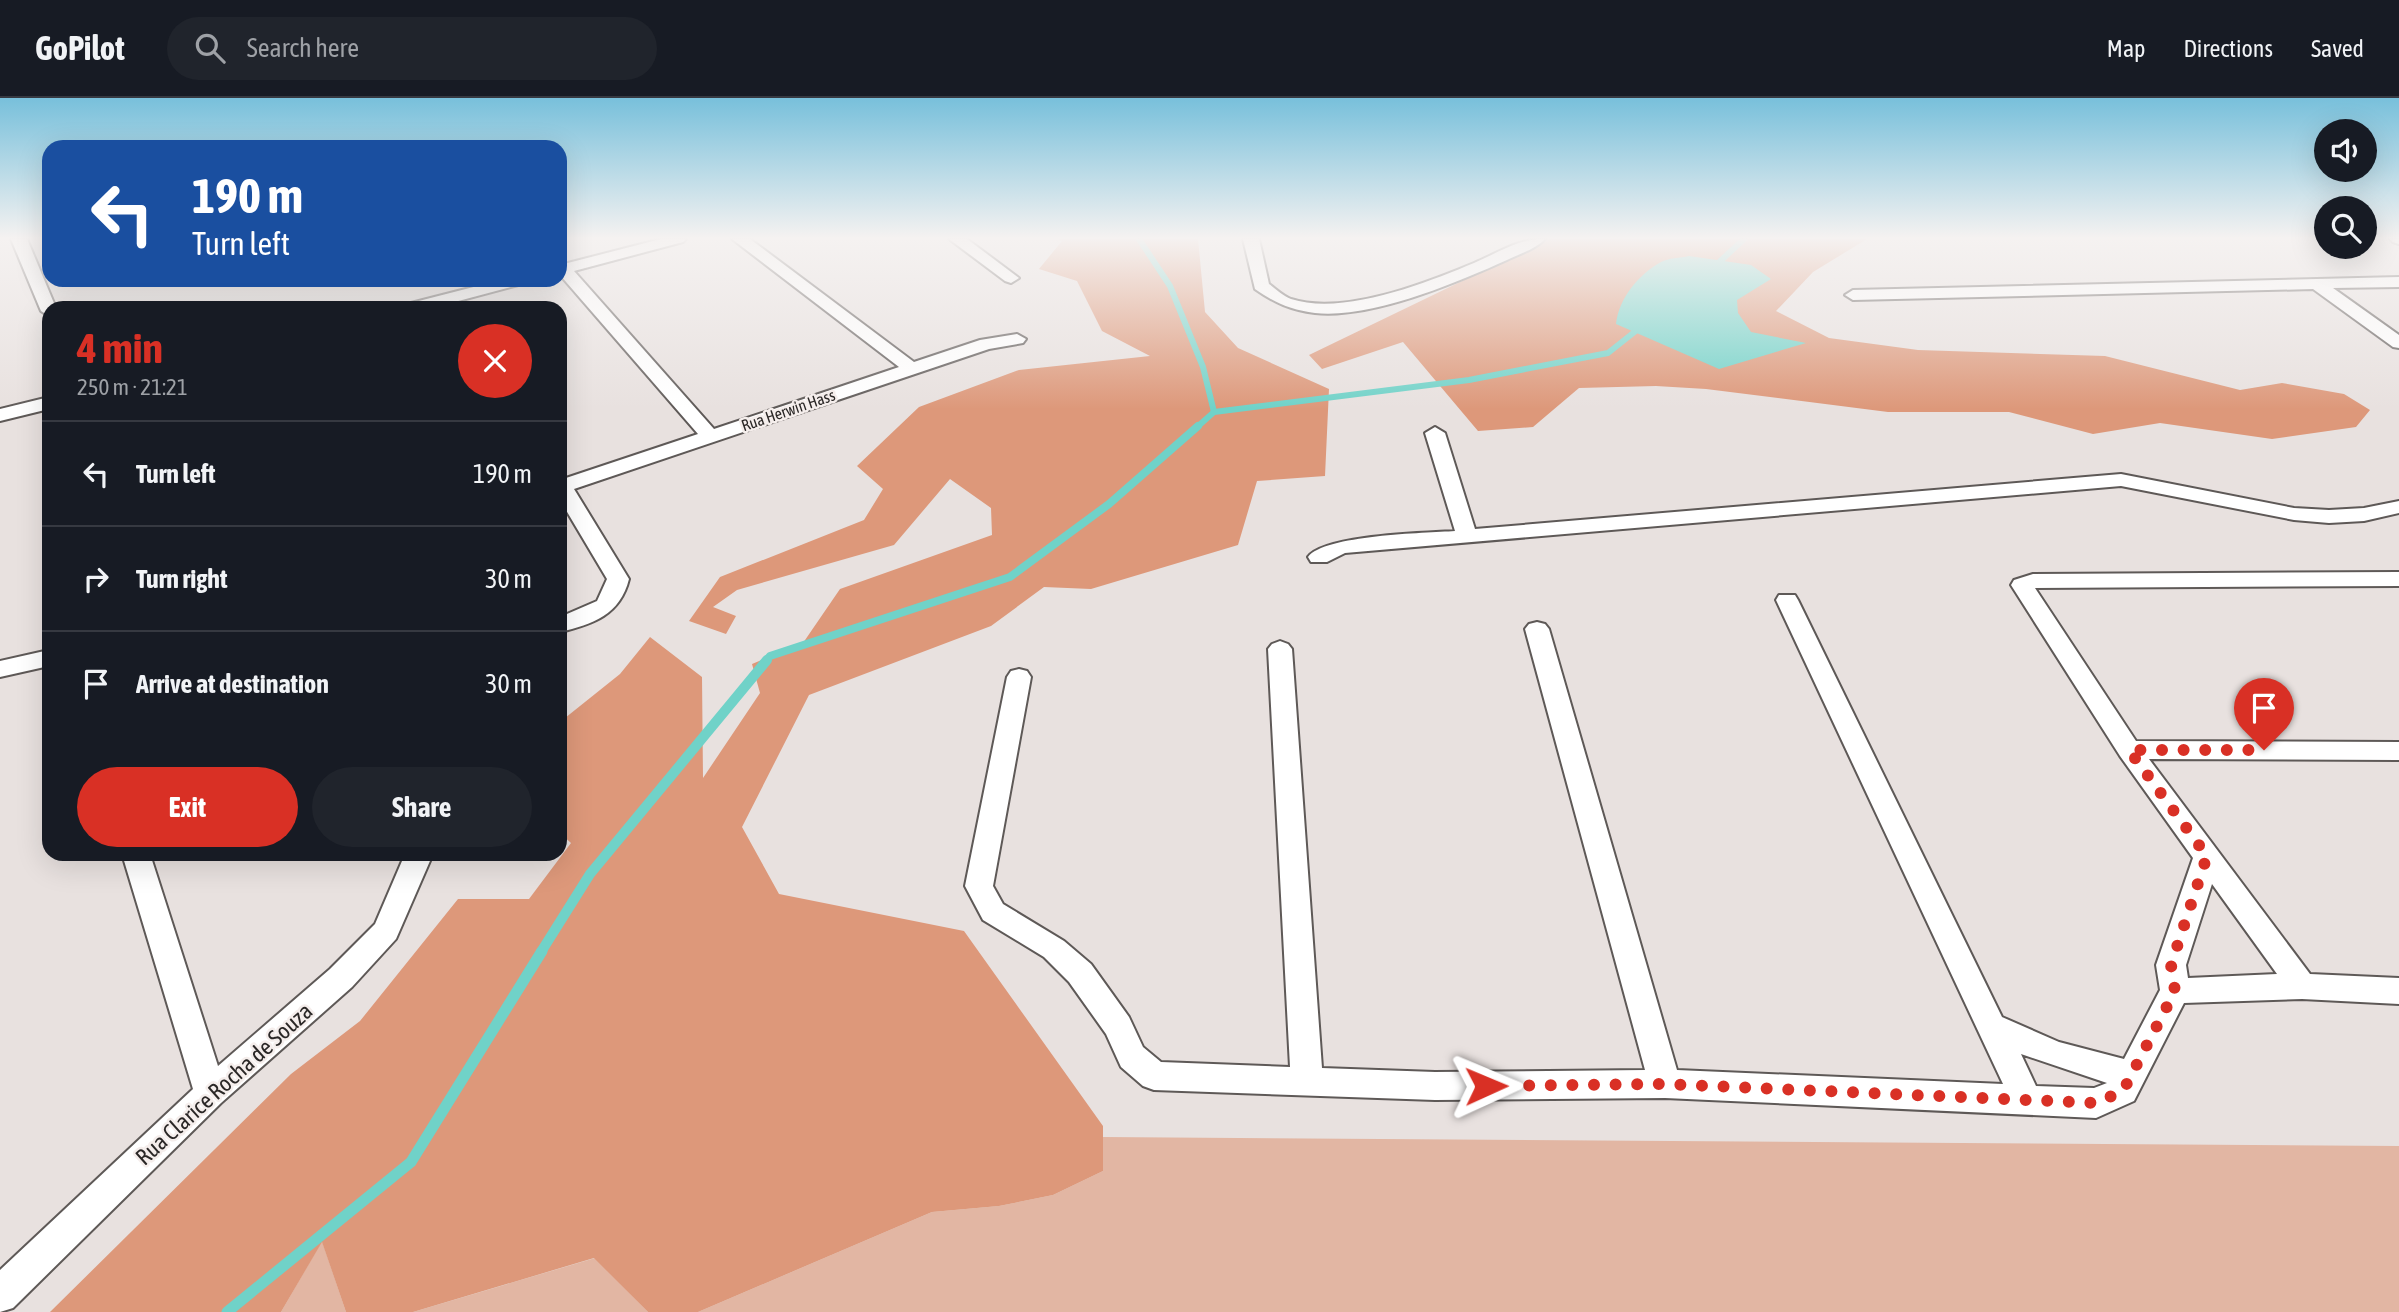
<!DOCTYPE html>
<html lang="en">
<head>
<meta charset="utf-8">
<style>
	body { margin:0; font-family:"Asap Condensed",sans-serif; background:#20242c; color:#f1f3f6; height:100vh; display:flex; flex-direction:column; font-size:26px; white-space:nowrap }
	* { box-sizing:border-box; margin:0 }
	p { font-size:23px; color:#9ea1a6 }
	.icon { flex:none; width:38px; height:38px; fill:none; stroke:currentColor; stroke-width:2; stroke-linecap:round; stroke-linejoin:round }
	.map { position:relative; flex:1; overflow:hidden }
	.side { position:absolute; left:42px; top:203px; width:525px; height:560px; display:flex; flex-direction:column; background:#171b24; border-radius:21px; box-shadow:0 7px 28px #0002 }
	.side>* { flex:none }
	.guide { position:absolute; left:42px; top:42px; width:525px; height:147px; border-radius:21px; box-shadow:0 7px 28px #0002; background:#1a4fa0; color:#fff; overflow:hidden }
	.tools { position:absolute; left:2314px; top:21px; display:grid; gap:14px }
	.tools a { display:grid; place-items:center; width:63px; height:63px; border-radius:50%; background:#171b24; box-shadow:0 7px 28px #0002; font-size:35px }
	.pin { position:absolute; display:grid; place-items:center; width:60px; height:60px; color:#fff; margin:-72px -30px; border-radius:50% 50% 50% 0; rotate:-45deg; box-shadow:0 0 7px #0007 }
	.pin .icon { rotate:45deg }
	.me { position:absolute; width:77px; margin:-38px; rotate:89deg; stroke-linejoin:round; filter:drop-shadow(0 0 5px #0008) }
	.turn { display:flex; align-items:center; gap:24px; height:147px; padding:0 35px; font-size:32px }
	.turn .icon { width:91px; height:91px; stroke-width:2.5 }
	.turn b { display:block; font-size:49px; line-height:60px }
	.round { display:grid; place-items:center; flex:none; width:74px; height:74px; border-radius:37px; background:#20242c }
	.overview { display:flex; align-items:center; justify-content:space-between; height:119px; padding:0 35px }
	h1 { font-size:42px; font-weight:700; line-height:52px; color:#d93025 }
	.action { display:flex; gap:14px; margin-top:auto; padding:14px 35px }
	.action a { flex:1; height:80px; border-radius:42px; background:#d93025; color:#fff; font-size:28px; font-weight:700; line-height:80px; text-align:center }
	.action a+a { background:#20242c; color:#f1f3f6 }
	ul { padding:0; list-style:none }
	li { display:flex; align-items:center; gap:21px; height:105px; padding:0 35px; border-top:2px solid #363941 }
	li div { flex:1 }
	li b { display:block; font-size:26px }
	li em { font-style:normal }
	header { display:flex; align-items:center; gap:42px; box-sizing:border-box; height:98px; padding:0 35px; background:#171b24; border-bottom:2px solid #363941 }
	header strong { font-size:33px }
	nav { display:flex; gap:38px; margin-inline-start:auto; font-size:24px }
	.search { width:490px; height:63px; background:#20242c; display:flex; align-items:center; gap:18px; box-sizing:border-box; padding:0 24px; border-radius:38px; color:#9ea1a6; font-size:26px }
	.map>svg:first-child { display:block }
</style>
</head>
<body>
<header>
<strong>GoPilot</strong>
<div class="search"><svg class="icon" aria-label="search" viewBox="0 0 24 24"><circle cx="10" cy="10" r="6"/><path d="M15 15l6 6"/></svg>Search here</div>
<nav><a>Map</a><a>Directions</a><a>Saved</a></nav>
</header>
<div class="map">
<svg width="2399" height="1214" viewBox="0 0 2399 1214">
	<rect width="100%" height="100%" fill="#e8e1df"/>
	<g fill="#e2b6a3">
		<path d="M1103 1039 2399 1048V1214H698L932 1114 999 1108 1053 1097 1103 1073Z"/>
		<path d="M322 1143 346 1214H281Z"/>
		<path d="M595 1160 648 1214H413Z"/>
	</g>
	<g fill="#dd987a">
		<path d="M1058 141H1198L1205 214 1238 250 1329 291 1325 378 1257 383 1238 447 1091 491 1044 489 991 528 809 597 742 729 779 796 964 833 1103 1028V1073L1053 1097 999 1108 932 1114 698 1214H648L594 1160 413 1214H346L322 1144 281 1214H50L291 976 360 923 458 801H529L571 745 560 735V624L620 576 650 539 702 579 703 680 760 595 752 566 803 545 840 491 992 437 991 410 950 381 894 447 737 492 713 509 736 518 726 536 689 523 720 479 864 422 883 391 857 368 919 309 1019 272 1150 258 1102 233 1077 183 1039 171 1062 143Z"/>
		<path d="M1549 141H1867L1813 174 1776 213 1829 240 1918 252 2105 258 2240 292 2282 285 2344 296 2370 312 2356 329 2272 341 2160 325 2093 336 2009 314H1888L1706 291 1656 288 1579 290 1533 329 1478 333 1403 244 1322 271 1309 257Z"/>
	</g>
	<path fill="#70d2c8" d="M1689 158 1751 167 1771 181 1737 202 1738 215 1751 234 1806 245 1719 271 1616 226C1619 200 1638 177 1661 164 1668 160 1680 160 1689 158Z"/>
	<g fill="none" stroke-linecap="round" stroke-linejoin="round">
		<g stroke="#70d2c8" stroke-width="6">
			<path d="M1139 141 1170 188 1203 269 1214 314"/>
			<path d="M1715 168 1744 141"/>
			<path d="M1196 330 1214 314 1469 282 1608 255 1642 228"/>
		</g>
		<path stroke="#70d2c8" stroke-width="8" d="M765 564 770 558 1010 479 1109 406 1198 328"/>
		<path stroke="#70d2c8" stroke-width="10" d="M541 854 590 776 767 562"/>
		<path stroke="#70d2c8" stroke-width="11" d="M227 1214 411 1064 542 853"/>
		<defs>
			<g id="minor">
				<path d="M11 141H27L56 210H49V218L41 213Z"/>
				<path d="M661 141H686L683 144 574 173 714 331 899 269 732 141H750L914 264 980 242 1017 236 1026 241 1023 245 989 251 574 391 629 481C620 517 593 526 560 534V519L597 503 607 481 560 402V382L698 336 560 177V167Z"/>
				<path d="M949 141H967L1019 180 1011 185 1005 183Z"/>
				<path d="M1243 141H1259L1269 186C1276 191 1283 198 1291 201 1343 218 1426 185 1474 165 1498 155 1519 140 1545 141 1536 151 1519 156 1507 162 1456 185 1371 221 1315 215 1291 212 1275 205 1255 191Z"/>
				<path d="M2390 141H2399V146L2393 144Z"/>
				<path d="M2399 179V189L2333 190 2399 237V250L2393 249 2313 191 1853 202 1845 197 1853 192Z"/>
				<path d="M501 182H528L526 185 432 210H405L407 206Z"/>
				<path d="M49 299V311L0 323V311Z"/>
				<path d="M1435 329 1445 335 1475 431 2121 376 2294 410 2329 412 2364 410 2399 403V415L2364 423 2329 425 2294 422 2121 388 1345 455 1327 464H1311L1308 459C1324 437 1425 435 1455 433L1425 335Z"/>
				<path d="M2399 474V488L2035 490 2136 643 2399 644V662L2149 661 2310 876 2399 880V906L2302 901 2184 905 2134 1003 2096 1020 1665 1000 1435 1002 1154 992 1143 988 1121 969 1106 936 1069 884 1044 859 983 822 965 788 1007 579 1011 573 1019 571 1027 573 1031 579 993 788 1003 806 1064 843 1091 866 1129 919 1143 949 1161 964 1290 969 1268 551 1272 546 1280 543 1288 546 1292 551 1322 970 1435 974 1645 972 1525 531 1529 526 1537 524 1545 526 1549 531 1677 972 2003 986 1776 502 1779 497H1795L1798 502 2002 919 2059 944 2124 961 2160 892 2156 867 2193 760 2120 658 2011 487 2014 482 2033 476ZM2212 786 2277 876 2188 880 2186 867ZM2021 956 2107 985 2094 990 2036 988Z"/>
				<path d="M49 552V568L0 579V563Z"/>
				<path d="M122 756H150L218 968 330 871 375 826 405 756H433L396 841 352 889 221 1005 13 1210 0 1214V1172L193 991Z"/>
			</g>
		</defs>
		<use href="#minor" stroke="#5e5957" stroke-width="4"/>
		<use href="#minor" fill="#fff" fill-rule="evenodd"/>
	</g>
	<linearGradient id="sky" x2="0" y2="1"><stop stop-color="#78c0db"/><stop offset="0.45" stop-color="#f5f2f1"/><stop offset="1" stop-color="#f5f2f1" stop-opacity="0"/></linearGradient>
	<rect width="2399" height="311" fill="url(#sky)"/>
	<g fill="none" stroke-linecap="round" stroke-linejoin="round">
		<path stroke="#d93025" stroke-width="12" stroke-dasharray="0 21.6" d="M1486 988 1665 986 2096 1005 2123 993 2175 893 2171 867 2207 758 2129 652H2264"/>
	</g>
	<g text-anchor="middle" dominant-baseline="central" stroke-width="5" stroke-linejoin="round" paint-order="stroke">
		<g font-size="16" fill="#2a2726" stroke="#f5eeec">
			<text transform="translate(788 312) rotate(-19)">Rua Herwin Hass</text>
		</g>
		<g font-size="23" fill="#2a2726" stroke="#f5eeec">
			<text transform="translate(224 986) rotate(-42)">Rua Clarice Rocha de Souza</text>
		</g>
	</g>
</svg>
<div class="tools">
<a><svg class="icon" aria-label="sound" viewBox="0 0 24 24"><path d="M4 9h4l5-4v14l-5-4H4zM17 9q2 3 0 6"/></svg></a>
<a><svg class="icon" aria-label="search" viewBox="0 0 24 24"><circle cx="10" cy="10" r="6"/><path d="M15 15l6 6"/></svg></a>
</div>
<div class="pin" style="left:2264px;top:652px;background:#d93025"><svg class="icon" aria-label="arrive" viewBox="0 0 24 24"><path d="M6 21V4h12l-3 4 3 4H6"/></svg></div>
<svg class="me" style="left:1486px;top:988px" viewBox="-20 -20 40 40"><path d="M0-17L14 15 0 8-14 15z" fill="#d93025" stroke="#fff" stroke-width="4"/></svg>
<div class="guide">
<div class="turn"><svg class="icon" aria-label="left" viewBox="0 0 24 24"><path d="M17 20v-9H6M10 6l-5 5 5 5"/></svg><div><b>190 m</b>Turn left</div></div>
</div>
<section class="side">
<div class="overview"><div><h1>4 min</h1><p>250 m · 21:21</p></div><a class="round" style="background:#d93025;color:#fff"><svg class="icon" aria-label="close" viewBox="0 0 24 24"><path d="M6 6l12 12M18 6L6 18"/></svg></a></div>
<ul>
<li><svg class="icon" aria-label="left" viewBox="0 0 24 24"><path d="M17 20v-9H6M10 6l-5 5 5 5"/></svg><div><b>Turn left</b></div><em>190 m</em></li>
<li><svg class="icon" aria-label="right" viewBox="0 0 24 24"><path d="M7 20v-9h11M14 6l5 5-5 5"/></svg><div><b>Turn right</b></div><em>30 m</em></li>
<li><svg class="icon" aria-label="arrive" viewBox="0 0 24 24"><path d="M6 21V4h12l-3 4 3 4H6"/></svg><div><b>Arrive at destination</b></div><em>30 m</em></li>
</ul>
<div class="action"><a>Exit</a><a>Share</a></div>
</section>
</div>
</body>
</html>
